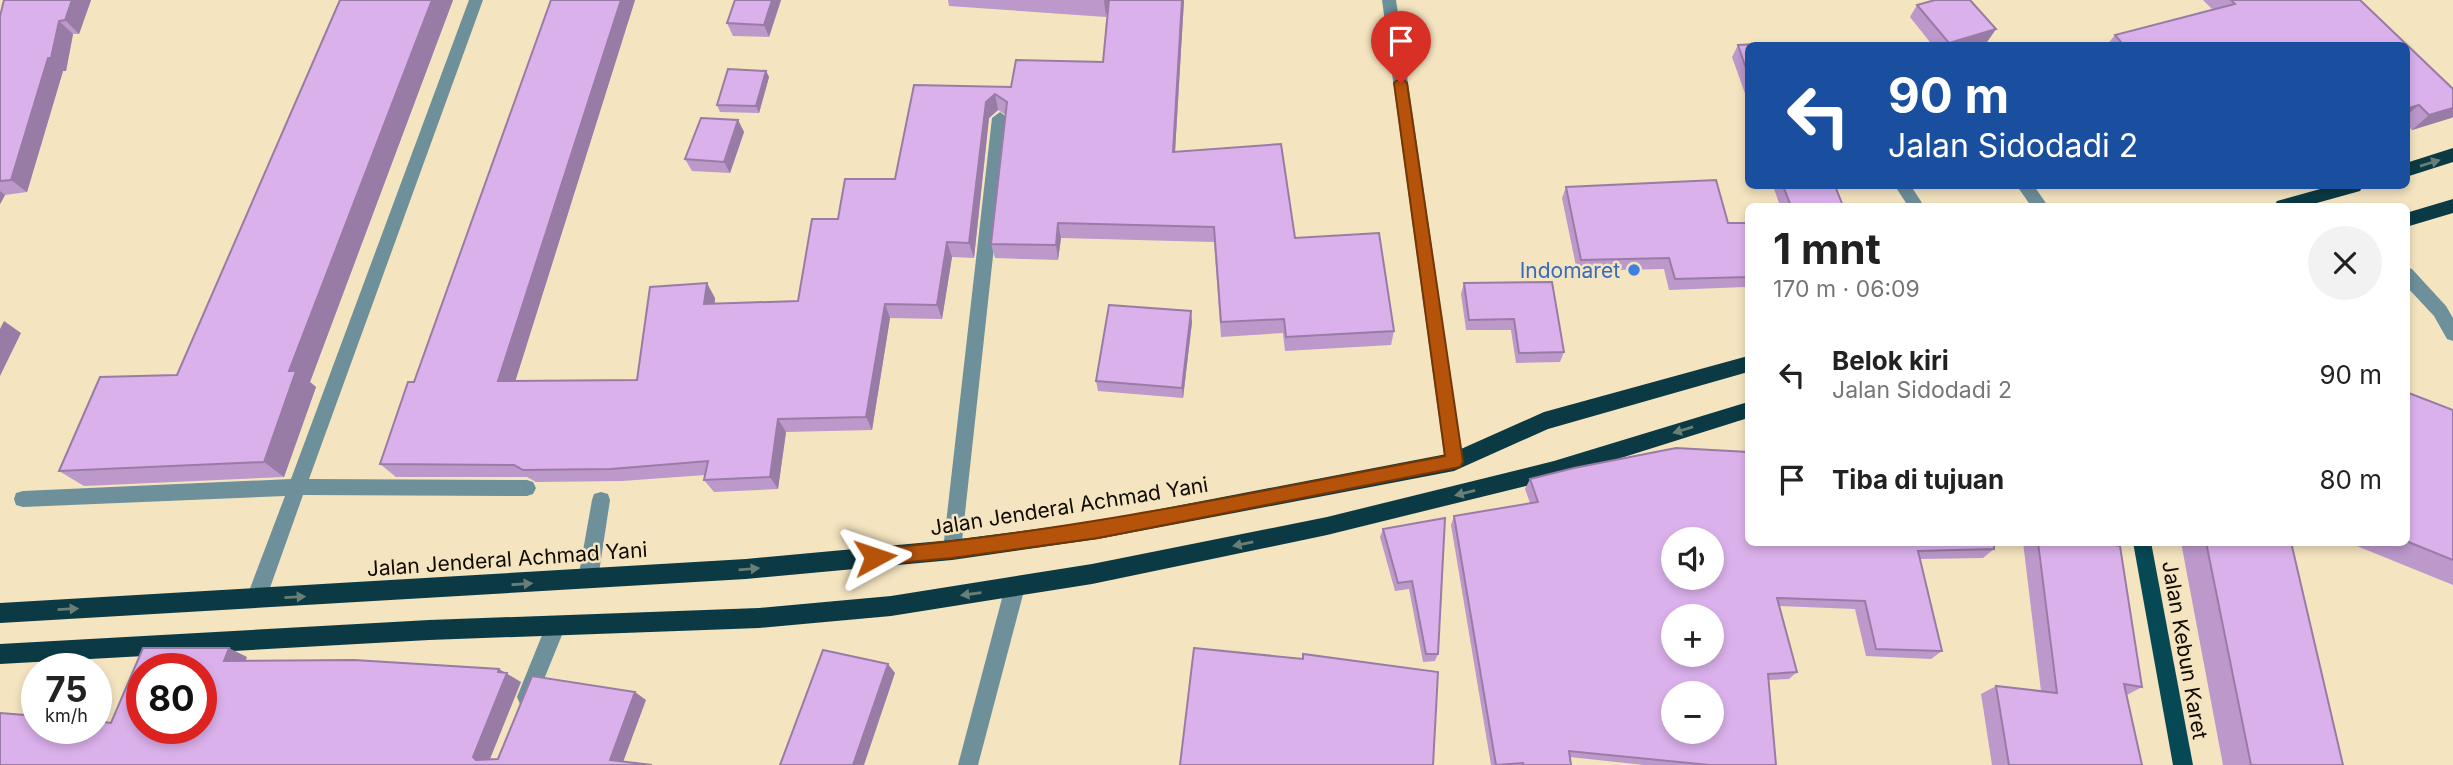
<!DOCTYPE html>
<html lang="id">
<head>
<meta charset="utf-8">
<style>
	body { margin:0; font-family:Inter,sans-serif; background:#f2f2f2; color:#222; height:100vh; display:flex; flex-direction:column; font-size:26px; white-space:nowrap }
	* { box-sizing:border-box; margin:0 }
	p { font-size:23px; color:#767676 }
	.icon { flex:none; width:38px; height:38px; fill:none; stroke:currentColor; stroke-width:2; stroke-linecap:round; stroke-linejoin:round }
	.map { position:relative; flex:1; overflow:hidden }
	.details { position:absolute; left:1745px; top:203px; width:665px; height:343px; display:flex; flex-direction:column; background:#fff; border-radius:10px; box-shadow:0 4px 10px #0003 }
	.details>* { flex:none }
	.guide { position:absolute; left:1745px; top:42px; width:665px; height:147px; border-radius:10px; box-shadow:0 4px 10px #0003; background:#1a4fa0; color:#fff; overflow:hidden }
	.tools { position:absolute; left:1661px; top:527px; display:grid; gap:14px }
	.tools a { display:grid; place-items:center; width:63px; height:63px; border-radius:50%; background:#fff; box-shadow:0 4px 10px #0003; font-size:35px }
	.speed { position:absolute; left:21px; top:653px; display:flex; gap:14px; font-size:35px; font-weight:700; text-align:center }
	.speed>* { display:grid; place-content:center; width:91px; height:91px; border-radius:50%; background:#fff; box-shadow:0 4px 10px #0003; line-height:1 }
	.speed small { font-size:18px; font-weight:400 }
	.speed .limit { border:10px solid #d22; background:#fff; color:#111 }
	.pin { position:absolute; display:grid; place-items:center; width:60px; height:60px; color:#fff; margin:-72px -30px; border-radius:50% 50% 50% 0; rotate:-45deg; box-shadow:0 0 7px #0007 }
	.pin .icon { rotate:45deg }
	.me { position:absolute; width:77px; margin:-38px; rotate:85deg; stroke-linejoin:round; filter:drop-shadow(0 0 5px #0008) }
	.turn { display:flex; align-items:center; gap:24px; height:147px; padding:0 28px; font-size:32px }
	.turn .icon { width:91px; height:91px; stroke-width:2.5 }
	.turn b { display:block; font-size:49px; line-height:60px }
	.round { display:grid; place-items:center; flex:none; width:74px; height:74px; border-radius:37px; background:#f2f2f2 }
	.headline { display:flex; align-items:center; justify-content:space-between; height:119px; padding:0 28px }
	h1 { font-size:42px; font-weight:700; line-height:52px }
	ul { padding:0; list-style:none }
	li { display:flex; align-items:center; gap:21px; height:105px; padding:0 28px }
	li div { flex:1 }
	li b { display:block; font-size:26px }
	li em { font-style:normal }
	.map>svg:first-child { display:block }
</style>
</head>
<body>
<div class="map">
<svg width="2453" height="765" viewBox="0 0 2453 765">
	<rect width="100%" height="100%" fill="#f4e4c0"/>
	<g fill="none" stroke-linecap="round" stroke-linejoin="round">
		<g fill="#6d909a" fill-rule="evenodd">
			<path d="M469 0H483L309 479 527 480 533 482 536 488 533 494 527 496 303 495 266 599 263 605 256 608 249 605 246 599 285 496 23 507 16 505 14 499 16 493 23 491 291 479Z"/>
			<path d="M1895 186H1911L1924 206H1908Z"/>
			<path d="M2017 186H2034L2048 206H2031Z"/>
			<path d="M2406 267 2412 269 2446 306 2453 318V341L2447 339 2434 316 2406 286Z"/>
			<path d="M601 492 608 494 610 500 598 579 595 585 588 588 581 585 578 579 592 500 594 494Z"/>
			<path d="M1015 578 1022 581 1025 587 978 765H958L1005 587 1008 581Z"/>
		</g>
		<g fill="#6d909a" fill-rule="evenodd">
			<path d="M1382 0H1396L1463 462 1460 468 1454 470 1448 468 1445 462Z"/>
			<path d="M1000 112 1008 118 961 550 959 556 952 559 945 556 943 550 992 118Z"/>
			<path d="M556 616 563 618 566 625 534 704 527 707 520 704 517 697 549 618Z"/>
		</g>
		<path fill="#074855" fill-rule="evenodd" d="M2133 542H2151L2193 765H2173Z"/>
		<g fill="#0b3a44" fill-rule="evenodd">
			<path d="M2453 148V162L2406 177V163Z"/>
			<path d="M2331 186H2363L2360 191 2306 206H2274L2277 201Z"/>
			<path d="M2453 199V213L2406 227V213Z"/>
			<path d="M1748 356V372L1548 429 1454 471 1098 539 952 560 746 579 0 623V603L746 559 952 540 1098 521 1452 453 1544 412Z"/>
			<path d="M1748 402V418L1554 479 1327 535 1092 584 891 616 759 628 429 640 0 664V644L429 620 759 608 891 596 1092 564 1327 517 1554 461Z"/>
		</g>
	</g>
	<g fill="#bc98cb">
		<path d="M4 0H91L79 34H73L66 71H63L27 192 5 195 0 204V16Z"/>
		<path d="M340 0H453L310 382 316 387 284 477 84 486 59 471 177 375Z"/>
		<path d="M551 0H635L515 381 637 380 715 298V304L798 301 838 219 895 179 914 85 1011 87 1103 62 1108 4 1106 17 949 6 948 0H1184L1175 152 1295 238 1394 331 1391 345 1285 351 1283 333 1221 337 1214 242 1061 238 1058 260 995 258 991 244 1006 115 998 110 989 118 974 258 952 257 942 319 890 318 872 430 786 432 778 489 714 492 704 480 705 475 622 481 536 482 527 477H396L380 464 414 382Z"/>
		<path d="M735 0H781L769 37 733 36 727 23Z"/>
		<path d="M2203 0H2360L2453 89V117L2451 118 2412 130 2406 124V46H2106L2115 35 2212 9Z"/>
		<path d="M1917 5 1996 29 1987 42 1974 46H1933L1910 17Z"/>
		<path d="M1738 45 1748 46V102L1732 57Z"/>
		<path d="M766 71 769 77 759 113 720 112 717 105Z"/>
		<path d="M738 120 744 132 730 173 692 171 685 159Z"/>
		<path d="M1773 186H1835L1843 206H1780Z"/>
		<path d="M1566 187 1728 223H1748V297H1747L1745 287 1669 290 1664 269 1577 271 1562 198Z"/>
		<path d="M1464 283 1564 352 1560 362 1516 363 1511 330H1466L1461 294Z"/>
		<path d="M1192 322 1183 398 1098 391 1096 381Z"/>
		<path d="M2406 392 2453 410V585L2347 542H2406Z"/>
		<path d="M1530 479 1748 542 1994 549 1983 558 1920 559 1942 651 1931 659 1866 656 1855 609 1779 606 1797 672 1789 679 1769 680 1776 765H1644L1570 757 1571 765H1491L1451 525 1454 516 1530 503 1525 489Z"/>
		<path d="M1445 518 1438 654 1435 661 1423 662 1409 589 1395 591 1380 537 1383 529Z"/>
		<path d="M2023 542H2098L2142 687 2127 695 2142 765H1992L1981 694 1996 686 2041 691Z"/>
		<path d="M2181 542H2291L2343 765H2223Z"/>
	</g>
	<g fill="#997ca5">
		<path d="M72 0H91L79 34 65 20Z"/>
		<path d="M432 0H453L310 382 316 387 284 477 264 462 289 371Z"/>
		<path d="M621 0H635L511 395 498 381Z"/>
		<path d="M772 0H781L769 37 764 25Z"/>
		<path d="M1104 0H1109L1106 17Z"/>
		<path d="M1182 0H1184L1174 168 1173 152Z"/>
		<path d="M59 21 73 34 66 71H63L27 192 11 180Z"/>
		<path d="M1996 29 1987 42 1974 46H1947L1949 43Z"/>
		<path d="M766 71 769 77 759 113 756 106Z"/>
		<path d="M995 94 998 110 989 118 974 258 969 243 986 102Z"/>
		<path d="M2419 105 2406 116V109Z"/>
		<path d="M2453 108V117L2451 118 2412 130 2429 115Z"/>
		<path d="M738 120 744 132 730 173 724 162Z"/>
		<path d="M0 191 5 195 0 204Z"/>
		<path d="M1058 223 1061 238 1058 260 1056 245Z"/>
		<path d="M947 242 952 257 942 319 937 305Z"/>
		<path d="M707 283 715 298 713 318 704 304Z"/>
		<path d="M885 304 890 318 872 430 866 417Z"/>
		<path d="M1191 311 1192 322 1183 398 1182 388Z"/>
		<path d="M4 321 21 333 0 376V329Z"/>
		<path d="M778 419 786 432 778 489 770 477Z"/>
		<path d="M229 648 247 657 242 670 224 661Z"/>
		<path d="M888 664 895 673 864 765H853Z"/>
		<path d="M499 669 521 682 488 764 476 760 473 757Z"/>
		<path d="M635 692 646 700 622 765 610 760Z"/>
	</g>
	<g fill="#dbb1ec" stroke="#997ca5" stroke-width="2" fill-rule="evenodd">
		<path d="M4 0H72L65 20 59 21 51 58H48L11 180 0 181V16Z"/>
		<path d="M340 0H432L289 371H296L264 462 59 471 100 377 177 375Z"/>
		<path d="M551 0H621L498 381 637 380 650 287 707 283 704 304 798 301 812 219H838L845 179H895L914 85 1011 87 1016 60 1103 62 1109 0H1182L1173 152 1281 144 1295 238 1379 233 1394 331 1286 337 1284 319 1221 322 1214 227 1058 223 1056 245 991 244 1007 102 995 94 986 102 969 243 947 242 937 305 885 304 866 417 778 419 770 477 704 480 708 461 611 469 523 470 514 465 380 464 408 382H414Z"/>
		<path d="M735 0H772L764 25 727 23Z"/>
		<path d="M1935 0H1970L1996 29 1949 43 1917 5Z"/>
		<path d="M2231 0H2360L2453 89V108L2429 115 2419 105 2406 109V46H2124L2115 35 2235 4Z"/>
		<path d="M1782 43 1783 46H1748V74L1738 45Z"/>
		<path d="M728 69 766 71 756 106 717 105Z"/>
		<path d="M701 118 738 120 724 162 685 159Z"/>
		<path d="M1716 180 1728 223H1748V277L1675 279 1669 258 1581 260 1566 187Z"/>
		<path d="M1783 186H1835L1843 206H1791Z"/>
		<path d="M1552 282 1564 352 1519 353 1514 319 1469 320 1464 283Z"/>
		<path d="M1109 305 1191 311 1182 388 1096 381Z"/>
		<path d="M2406 392 2453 410V560L2406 541Z"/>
		<path d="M1676 448 1748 452V542H1994V549L1918 551 1942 651 1876 649 1865 601 1777 598 1797 672 1768 674 1776 765H1709L1569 751 1571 765H1523V763L1496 765 1454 516 1538 502 1530 479 1574 468ZM1673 539H1712V578H1673ZM1673 616H1712V654H1673ZM1673 693H1712V732H1673Z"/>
		<path d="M1445 518 1438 654H1426L1412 581 1398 583 1383 529Z"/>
		<path d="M2038 542H2098L2120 546 2142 687 2124 684 2142 765H2009L1996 686 2057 693Z"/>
		<path d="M2206 542H2291L2343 765H2251Z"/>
		<path d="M143 648H229L224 661 354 660 499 669 498 672 507 673 473 757 476 760 498 759 532 676 635 692 610 760 652 765H0V713L37 716V728H96V721L111 723ZM142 668H201V728H142Z"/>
		<path d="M1194 648 1303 659V654L1438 672 1433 765H1180Z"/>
		<path d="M823 650 888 664 853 765H780Z"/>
	</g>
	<defs><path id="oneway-solid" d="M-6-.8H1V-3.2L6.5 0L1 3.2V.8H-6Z" transform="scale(1.75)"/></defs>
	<g fill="#687e76">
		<use href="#oneway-solid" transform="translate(2430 163) rotate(-17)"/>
		<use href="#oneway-solid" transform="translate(1683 430) rotate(163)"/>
		<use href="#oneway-solid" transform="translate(1465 493) rotate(166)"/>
		<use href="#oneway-solid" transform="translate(1243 544) rotate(168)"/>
		<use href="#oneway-solid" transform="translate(749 569) rotate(-5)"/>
		<use href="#oneway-solid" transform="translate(522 584) rotate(-4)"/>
		<use href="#oneway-solid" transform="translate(971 594) rotate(172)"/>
		<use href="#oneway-solid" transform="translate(295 597) rotate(-3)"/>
		<use href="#oneway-solid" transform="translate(68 609) rotate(-3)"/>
	</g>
	<path fill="#b45309" stroke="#753606" stroke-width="2" d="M1401 77 1407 83 1463 462 1460 467 1098 538 952 558 875 565 869 563 866 557 869 552 875 549C1067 532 1256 492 1445 456L1394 83Z"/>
	<circle fill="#3f7fe0" stroke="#f4e4c0" stroke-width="2.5" cx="1634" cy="270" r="7"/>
	<g text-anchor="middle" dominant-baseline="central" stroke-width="5" stroke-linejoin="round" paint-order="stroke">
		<g font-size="21" fill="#366cbe" stroke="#f4e4c0" text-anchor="end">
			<text x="1620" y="270">Indomaret</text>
		</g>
		<g font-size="21" fill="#100b02" stroke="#f4e4c0">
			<text transform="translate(1069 506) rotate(-9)">Jalan Jenderal Achmad Yani</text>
			<text transform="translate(507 559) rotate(-4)">Jalan Jenderal Achmad Yani</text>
			<text transform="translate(2185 650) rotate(80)">Jalan Kebun Karet</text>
		</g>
	</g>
</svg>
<div class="tools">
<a><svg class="icon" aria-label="sound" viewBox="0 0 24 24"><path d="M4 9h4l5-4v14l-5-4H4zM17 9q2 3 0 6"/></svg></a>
<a>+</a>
<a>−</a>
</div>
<div class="speed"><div>75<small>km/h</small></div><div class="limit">80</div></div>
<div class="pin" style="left:1401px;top:83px;background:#d93025"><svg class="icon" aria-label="arrive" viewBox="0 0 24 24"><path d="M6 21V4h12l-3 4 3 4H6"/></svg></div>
<svg class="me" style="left:875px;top:557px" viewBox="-20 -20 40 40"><path d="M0-17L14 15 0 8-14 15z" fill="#b45309" stroke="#fff" stroke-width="4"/></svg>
<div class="guide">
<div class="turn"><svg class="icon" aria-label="left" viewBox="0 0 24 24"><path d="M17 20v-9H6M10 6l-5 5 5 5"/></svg><div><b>90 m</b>Jalan Sidodadi 2</div></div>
</div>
<section class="details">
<div class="headline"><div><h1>1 mnt</h1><p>170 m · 06:09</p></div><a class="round"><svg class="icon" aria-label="close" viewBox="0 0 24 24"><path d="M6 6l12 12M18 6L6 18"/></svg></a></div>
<ul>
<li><svg class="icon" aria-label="left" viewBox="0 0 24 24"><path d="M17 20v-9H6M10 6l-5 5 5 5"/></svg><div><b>Belok kiri</b><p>Jalan Sidodadi 2</p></div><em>90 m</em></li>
<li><svg class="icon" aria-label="arrive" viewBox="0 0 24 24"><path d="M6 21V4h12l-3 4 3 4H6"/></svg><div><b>Tiba di tujuan</b></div><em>80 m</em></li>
</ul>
</section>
</div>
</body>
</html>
